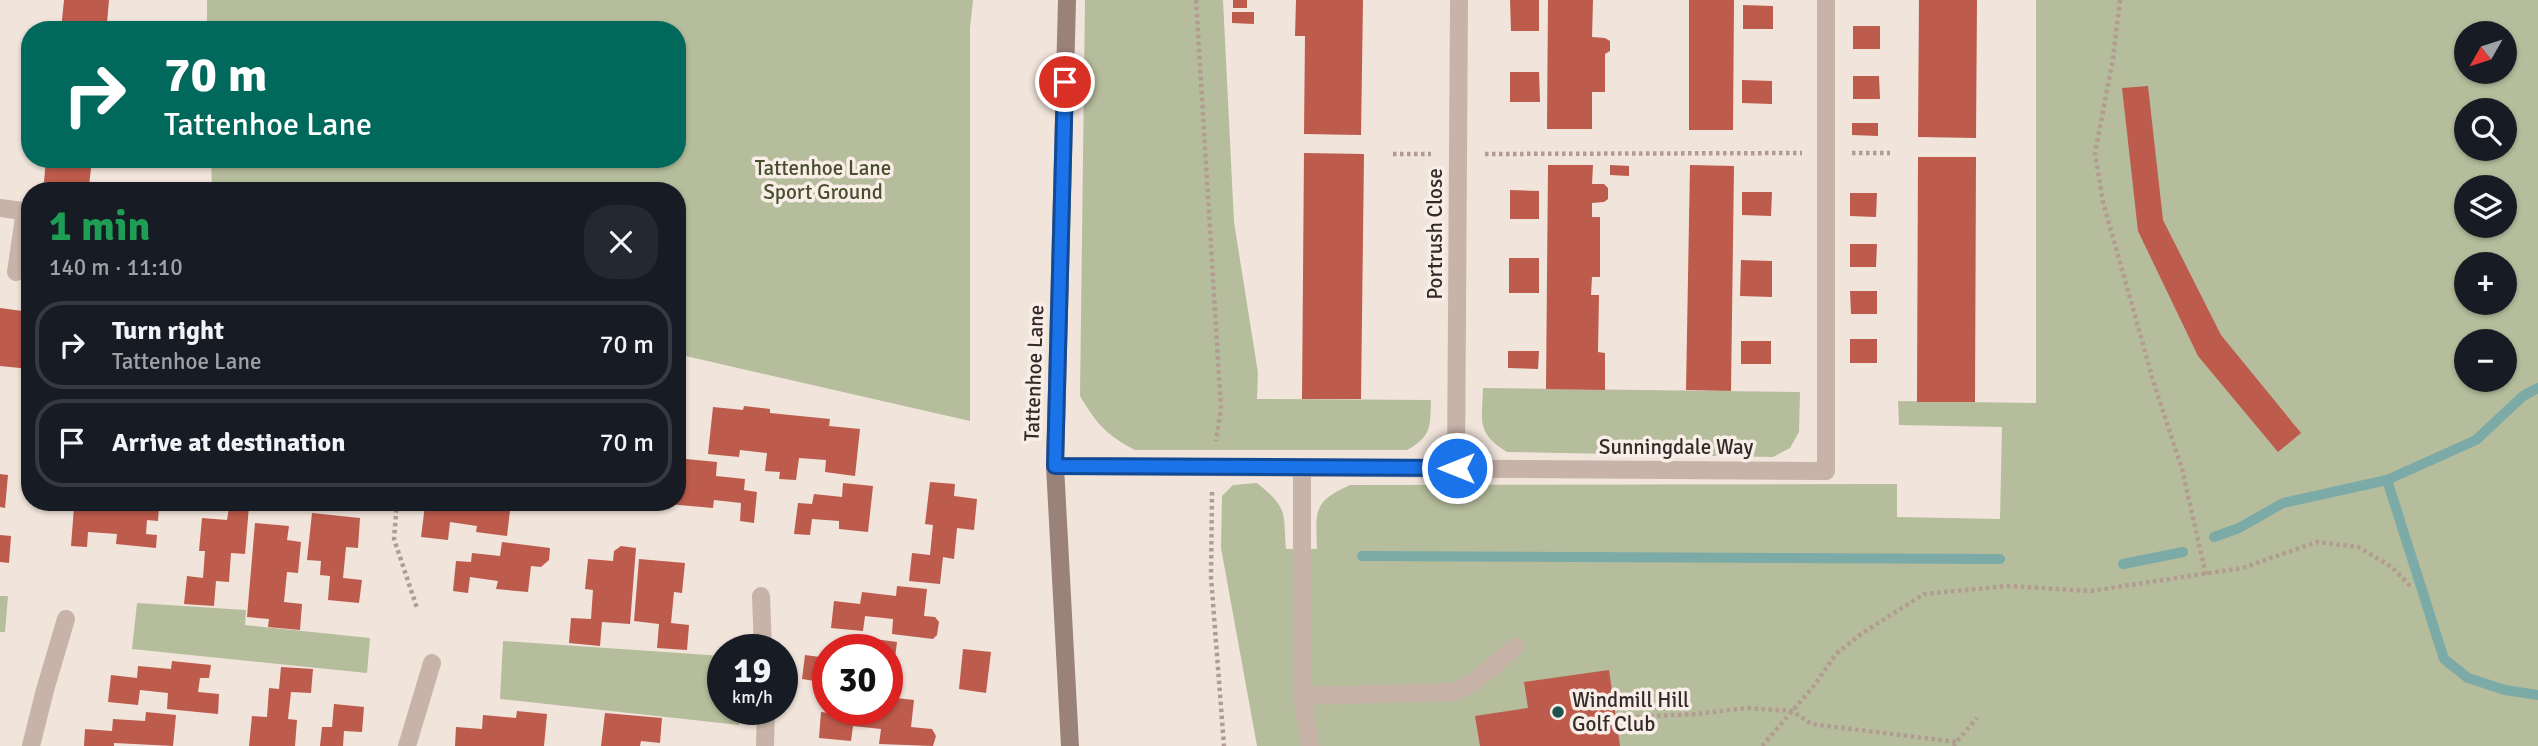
<!DOCTYPE html>
<html lang="en">
<head>
<meta charset="utf-8">
<style>
	body { margin:0; font-family:Signika,sans-serif; background:#242831; color:#f1f3f6; height:100vh; display:flex; flex-direction:column; font-size:26px; white-space:nowrap }
	* { box-sizing:border-box; margin:0 }
	p { font-size:23px; color:#9ea1a6 }
	.icon { flex:none; width:38px; height:38px; fill:none; stroke:currentColor; stroke-width:2; stroke-linecap:round; stroke-linejoin:round }
	.map { position:relative; flex:1; overflow:hidden }
	.details { position:absolute; left:21px; top:182px; width:665px; height:329px; display:flex; flex-direction:column; background:#171b24; border-radius:28px; box-shadow:0 2px 5px #0004 }
	.details>* { flex:none }
	.banner { position:absolute; left:21px; top:21px; width:665px; height:147px; border-radius:28px; box-shadow:0 2px 5px #0004; background:#00695c; color:#fff; overflow:hidden }
	.needle { width:46px; rotate:231deg }
	.fabs { position:absolute; left:2454px; top:21px; display:grid; gap:14px }
	.fabs a { display:grid; place-items:center; width:63px; height:63px; border-radius:50%; background:#171b24; box-shadow:0 2px 5px #0004; font-size:35px }
	.speed { position:absolute; left:707px; top:634px; display:flex; gap:14px; font-size:35px; font-weight:700; text-align:center }
	.speed>* { display:grid; place-content:center; width:91px; height:91px; border-radius:50%; background:#171b24; box-shadow:0 2px 5px #0004; line-height:1 }
	.speed small { font-size:18px; font-weight:400 }
	.speed .limit { border:10px solid #d22; background:#fff; color:#111 }
	.pin { position:absolute; display:grid; place-items:center; width:60px; height:60px; color:#fff; margin:-30px; border:4px solid #fff; border-radius:50%; box-shadow:0 2px 7px #0007 }
	.me { position:absolute; width:77px; margin:-38px; rotate:270deg; stroke-linejoin:round; filter:drop-shadow(0 0 5px #0008) }
	.turn { display:flex; align-items:center; gap:24px; height:147px; padding:0 28px; font-size:32px }
	.turn .icon { width:91px; height:91px; stroke-width:2.5 }
	.turn b { display:block; font-size:49px; line-height:60px }
	.round { display:grid; place-items:center; flex:none; width:74px; height:74px; border-radius:28px; background:#242831 }
	.summary { display:flex; align-items:center; justify-content:space-between; height:119px; padding:0 28px }
	h1 { font-size:42px; font-weight:800; line-height:52px; color:#1e9e55 }
	ul { padding:0; list-style:none }
	li { display:flex; align-items:center; gap:21px; height:88px; margin:0 14px 10px; padding:0 14px; border:4px solid #363941; border-radius:28px }
	li div { flex:1 }
	li b { display:block; font-size:26px }
	li em { font-style:normal }
	.map>svg:first-child { display:block }
</style>
</head>
<body>
<div class="map">
<svg width="2538" height="746" viewBox="0 0 2538 746">
	<rect width="100%" height="100%" fill="#f0e4db"/>
	<g fill="#b6bd9c" fill-rule="evenodd">
		<path d="M207 0H973L970 28V421L677 354V191H212L211 159H677V30H207Z"/>
		<path d="M1085 0H1223L1234 222 1258 373 1257 399 1431 400C1430 427 1432 436 1407 450H1135C1106 435 1096 423 1080 396Z"/>
		<path d="M2036 0H2538V746H1257L1221 548 1222 496 1233 485 1257 483C1289 509 1283 512 1286 549H1317C1316 511 1312 502 1350 485L1897 484V517L2000 519 2002 427 1899 425 1898 401 2036 403ZM2466 33H2504V72H2466ZM2466 110H2504V149H2466ZM2466 187H2504V226H2466ZM2466 264H2504V303H2466ZM2466 341H2504V380H2466Z"/>
		<path d="M1483 388 1800 392 1799 432 1790 448 1773 457 1507 452C1476 433 1482 421 1483 388Z"/>
		<path d="M0 596H8L5 632H0Z"/>
		<path d="M137 603 246 610 245 625 370 638 367 673 132 649Z"/>
		<path d="M503 641 723 656V709H738L739 725 500 699Z"/>
	</g>
	<g fill="none" stroke-linecap="round" stroke-linejoin="round">
		<g stroke="#7caaa7" stroke-width="10">
			<path d="M2387 480 2444 659 2468 678 2505 690 2538 695"/>
			<path d="M2214 537 2239 528 2283 503 2387 480 2476 440 2523 396 2538 388"/>
			<path d="M1362 556 2000 559"/>
			<path d="M2123 564 2183 552"/>
		</g>
	</g>
	<g fill="#bd5b4c">
		<path d="M64 0H109L107 23 117 24 116 30H61Z"/>
		<rect x="1233" y="0" width="14" height="8"/>
		<path d="M1296 0H1363L1361 135 1304 134 1305 36H1295Z"/>
		<path d="M1510 0H1539V31H1511Z"/>
		<path d="M1548 0H1593L1592 37 1605 38 1610 41V51L1605 54V92H1592V129H1547Z"/>
		<path d="M1689 0H1734L1733 130H1689Z"/>
		<path d="M1919 0H1977L1976 138 1918 137Z"/>
		<path d="M1743 5 1773 6V29H1743Z"/>
		<path d="M1232 12H1254V24L1232 23Z"/>
		<rect x="1853" y="26" width="27" height="23"/>
		<path d="M1510 72H1539L1540 102H1510Z"/>
		<path d="M1853 76H1879L1880 99H1853Z"/>
		<path d="M1742 80 1772 81V104L1742 103Z"/>
		<path d="M2148 86 2163 220 2221 335 2301 433 2278 452 2198 356 2138 231 2122 88Z"/>
		<path d="M1852 123H1878V136L1852 135Z"/>
		<path d="M1304 153 1364 154 1361 399H1302Z"/>
		<path d="M1918 157H1976L1975 402H1917Z"/>
		<path d="M46 159H92L89 186 44 182Z"/>
		<path d="M1548 165H1593L1592 184H1604L1608 188V199L1604 202 1592 203V217H1600V277H1592L1591 295H1599L1598 352 1605 353V390L1546 389Z"/>
		<path d="M1610 165 1629 166V176L1610 175Z"/>
		<path d="M1690 165 1734 166 1731 391 1686 390Z"/>
		<path d="M1510 190 1539 191V219H1510Z"/>
		<path d="M1742 192H1772L1771 216 1742 215Z"/>
		<path d="M1850 193H1877L1876 217 1850 216Z"/>
		<path d="M1850 244H1877L1876 267H1850Z"/>
		<rect x="1509" y="258" width="30" height="35"/>
		<path d="M1741 260 1772 261V297L1740 296Z"/>
		<path d="M1850 291H1877V314H1851Z"/>
		<path d="M0 308 30 312V369L0 366Z"/>
		<rect x="1850" y="339" width="27" height="24"/>
		<rect x="1741" y="341" width="30" height="23"/>
		<path d="M1508 351H1539L1538 369 1508 368Z"/>
		<path d="M744 406 770 409V413L830 419 829 426 860 429 855 476 825 472 826 460 799 458 796 480 779 479 780 472 765 471 767 453 740 450 739 457 708 454 713 407 743 410Z"/>
		<path d="M25 450 30 451V491H22Z"/>
		<path d="M686 459 717 462 716 476 745 479 744 490 757 492 754 523 740 521 741 503 714 500 713 508 668 504V502H677V478H685Z"/>
		<path d="M0 474 8 475 5 508 0 507Z"/>
		<path d="M930 482 955 484 954 496 977 499 974 530 957 528 954 559 943 557 940 584 909 581 912 553 930 555 933 525 925 524Z"/>
		<path d="M843 483 873 486 868 532 839 529V521L812 519 810 535 794 534 798 503 812 504 814 494 842 497Z"/>
		<path d="M90 502H103L102 510 118 511 119 502H149V505L159 506 158 521 147 520 146 534 157 535 156 548 116 544 117 534 88 532 87 547 71 546 74 507 90 509Z"/>
		<path d="M230 502H245L249 506 245 554 231 553 229 582 216 581 214 606 184 604 187 576 203 578 205 551H199L202 518 227 520Z"/>
		<path d="M450 502H511L507 536 476 532 477 526 450 522 448 540 421 537 425 505 449 508Z"/>
		<path d="M312 513 360 518 358 548 346 547 343 578 362 580 359 603 328 600 330 576 320 575 321 561 307 560Z"/>
		<path d="M255 523 289 526 287 540 301 542 298 573 287 572 284 602 302 604 300 630 268 627 269 619 247 617Z"/>
		<path d="M0 535 11 536 9 563 0 562Z"/>
		<path d="M502 542 550 548 549 560 541 567 531 566 528 592 496 589 498 581 470 577 468 593 453 591 456 561 471 562 472 553 500 556Z"/>
		<path d="M621 546 636 548 630 624 602 622 600 646 569 643 571 618 591 619 593 590 585 589 588 559 613 561 614 551Z"/>
		<path d="M639 559 685 563 682 593 674 592 671 623 689 625 687 650 657 648 659 624 634 621Z"/>
		<path d="M897 586 927 589 924 616 935 617 939 622 937 635 933 639 892 634 893 619 865 616 863 631 831 628 834 601 860 604 862 592 896 596Z"/>
		<path d="M867 638 897 642 891 690 887 689V649H865Z"/>
		<path d="M833 645 855 648V649H833Z"/>
		<path d="M963 649 991 652 986 693 959 689Z"/>
		<path d="M805 655 828 658V683L802 679Z"/>
		<path d="M172 661 211 665 209 678H200L198 692 219 694 218 714 167 709 168 693 140 690 138 705 108 702 111 675 137 678 138 666 171 669Z"/>
		<path d="M281 667 313 669 311 693 291 692 288 719 297 720 295 746H249L252 716 267 717 269 688 279 689Z"/>
		<path d="M1609 670 1620 746H1480L1475 716 1528 708 1524 682Z"/>
		<path d="M887 697 914 700 911 727 932 729 936 736 933 746 879 744 881 729 853 726 851 741 819 738 821 712 847 715 848 709H887Z"/>
		<path d="M334 704 364 707 362 732 344 731 343 746H320L322 727H332Z"/>
		<path d="M517 711 547 714 544 746H455L456 727 482 729 483 715 516 718Z"/>
		<path d="M146 712 176 715 173 746 114 743V746H84L85 729 112 731 113 719 145 721Z"/>
		<path d="M605 713 662 718 660 743 641 741 640 746H601Z"/>
	</g>
	<g fill="none" stroke-linecap="round" stroke-linejoin="round">
		<g stroke="#b29c92" stroke-width="4.5" stroke-dasharray="3.5 3.5" stroke-linecap="butt">
			<path d="M1196 0 1221 409 1216 441"/>
			<path d="M2120 0 2113 59 2095 153 2103 202 2155 387 2182 469 2206 575"/>
			<path d="M1852 153H1890"/>
			<path d="M1393 154H1431"/>
			<path d="M1485 154 1802 153"/>
			<path d="M1212 492 1211 577 1224 746"/>
			<path d="M397 502 394 539 417 608"/>
			<path d="M1615 718 1696 714 1747 708 1792 711 1811 724 1957 742"/>
			<path d="M1762 746 1813 687 1836 654 1861 634 1924 594 2008 586 2091 591 2242 568 2317 542 2358 547 2392 567 2412 588"/>
			<path d="M1953 746 1977 718"/>
		</g>
		<g stroke="#c7b3a8" stroke-width="18">
			<path d="M1302 468V696L1310 746"/>
			<path d="M1302 696 1454 692 1474 682 1515 647"/>
		</g>
		<g stroke="#c7b3a8" stroke-width="18">
			<path d="M0 208 30 212"/>
			<path d="M16 272 25 211"/>
			<path d="M1055 466 1826 471V0"/>
			<path d="M1456 468 1459 0"/>
			<path d="M761 596 763 649"/>
			<path d="M31 746 45 690 66 619"/>
			<path d="M407 746 432 663"/>
			<path d="M765 746 766 709"/>
		</g>
		<path stroke="#9a8279" stroke-width="18" d="M1067 0 1055 466 1070 746"/>
	</g>
	<g fill="none" stroke-linecap="round" stroke-linejoin="round">
		<defs>
			<path id="route" d="M1065 82 1055 466 1457 468"/>
		</defs>
		<use href="#route" stroke="#114b97" stroke-width="18"/>
		<use href="#route" stroke="#1a73e8" stroke-width="12"/>
	</g>
	<circle fill="#205250" stroke="#f8eee7" stroke-width="2.5" cx="1558" cy="712" r="7"/>
	<g text-anchor="middle" dominant-baseline="central" stroke-width="7" stroke-linejoin="round" paint-order="stroke">
		<g font-size="21" fill="#47502d" stroke="#f8eee7">
			<text x="823" y="168">Tattenhoe Lane<tspan x="823" dy="24">Sport Ground</tspan></text>
		</g>
		<g font-size="21" fill="#342a27" stroke="#f8eee7">
			<text transform="translate(1435 234) rotate(-90)">Portrush Close</text>
			<text transform="translate(1034 373) rotate(-88)">Tattenhoe Lane</text>
			<text x="1676" y="447">Sunningdale Way</text>
		</g>
		<g font-size="21" fill="#342a27" stroke="#f8eee7" text-anchor="start">
			<text x="1572" y="700">Windmill Hill<tspan x="1572" dy="24">Golf Club</tspan></text>
		</g>
	</g>
</svg>
<div class="fabs">
<a><svg class="needle" viewBox="-14 -14 28 28"><path d="M0-13l5 13h-10z" fill="#e53935"/><path d="M0 13l5-13h-10z" fill="#9ea1a6"/></svg></a>
<a><svg class="icon" aria-label="search" viewBox="0 0 24 24"><circle cx="10" cy="10" r="6"/><path d="M15 15l6 6"/></svg></a>
<a><svg class="icon" aria-label="layers" viewBox="0 0 24 24"><path d="M12 4l9 5-9 5-9-5zM3 14l9 5 9-5"/></svg></a>
<a>+</a>
<a>−</a>
</div>
<div class="speed"><div>19<small>km/h</small></div><div class="limit">30</div></div>
<div class="pin" style="left:1065px;top:82px;background:#d93025"><svg class="icon" aria-label="arrive" viewBox="0 0 24 24"><path d="M6 21V4h12l-3 4 3 4H6"/></svg></div>
<svg class="me" style="left:1457px;top:468px" viewBox="-20 -20 40 40"><circle r="17" fill="#1a73e8" stroke="#fff" stroke-width="3"/><path d="M0-11L8 9 0 5-8 9z" fill="#fff"/></svg>
<div class="banner">
<div class="turn"><svg class="icon" aria-label="right" viewBox="0 0 24 24"><path d="M7 20v-9h11M14 6l5 5-5 5"/></svg><div><b>70 m</b>Tattenhoe Lane</div></div>
</div>
<section class="details">
<div class="summary"><div><h1>1 min</h1><p>140 m · 11:10</p></div><a class="round"><svg class="icon" aria-label="close" viewBox="0 0 24 24"><path d="M6 6l12 12M18 6L6 18"/></svg></a></div>
<ul>
<li><svg class="icon" aria-label="right" viewBox="0 0 24 24"><path d="M7 20v-9h11M14 6l5 5-5 5"/></svg><div><b>Turn right</b><p>Tattenhoe Lane</p></div><em>70 m</em></li>
<li><svg class="icon" aria-label="arrive" viewBox="0 0 24 24"><path d="M6 21V4h12l-3 4 3 4H6"/></svg><div><b>Arrive at destination</b></div><em>70 m</em></li>
</ul>
</section>
</div>
</body>
</html>
